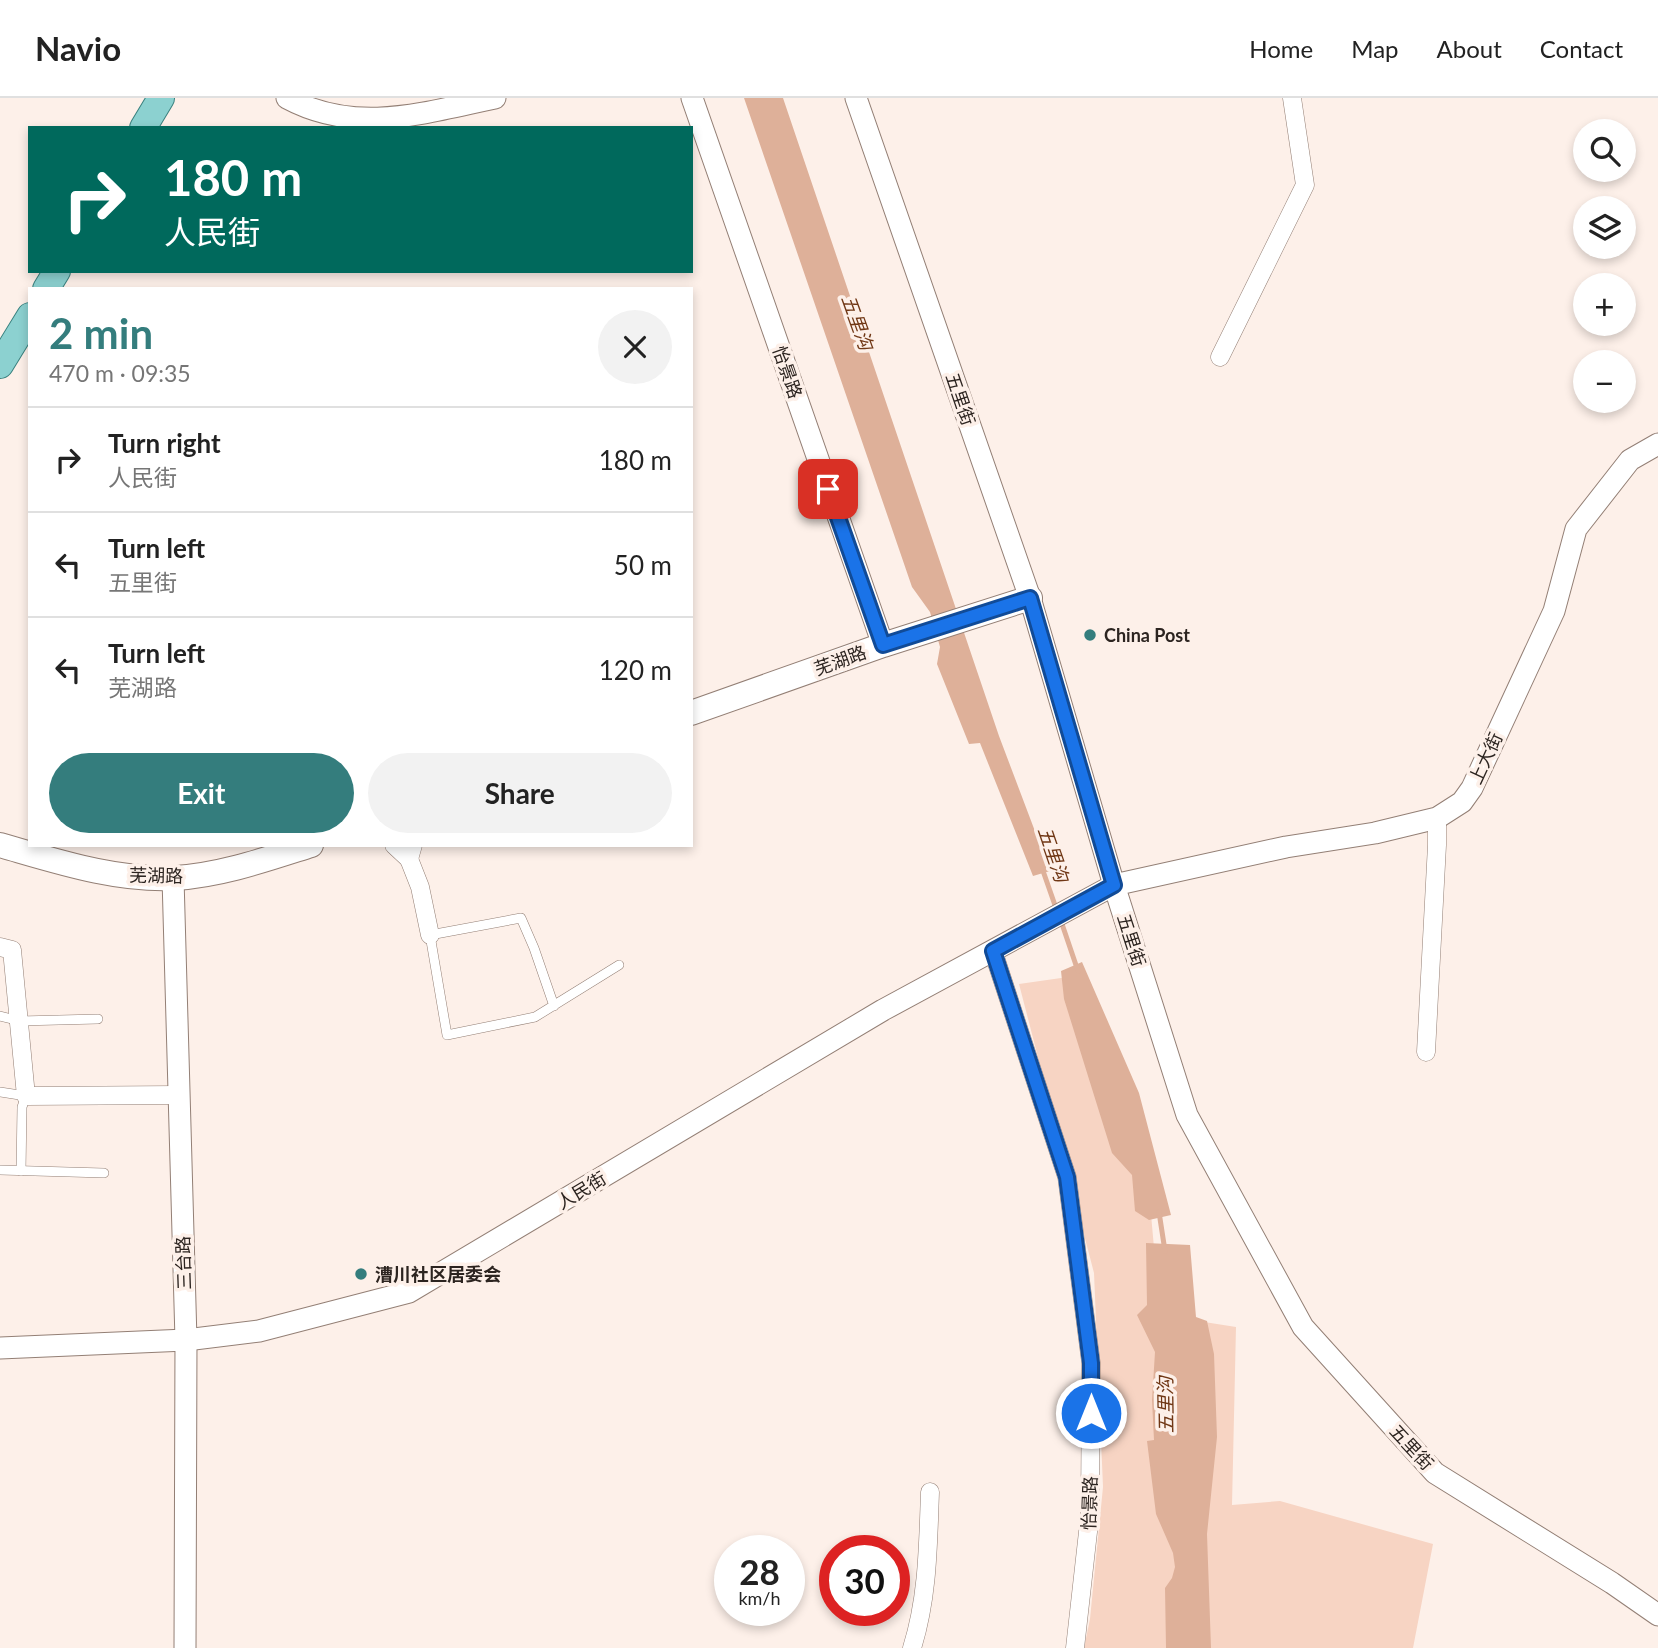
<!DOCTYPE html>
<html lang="en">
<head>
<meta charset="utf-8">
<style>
	body { margin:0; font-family:Lato,"Noto Sans SC",sans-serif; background:#f2f2f2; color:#222; height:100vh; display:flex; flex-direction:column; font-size:26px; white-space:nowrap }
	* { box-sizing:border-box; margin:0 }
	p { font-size:23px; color:#767676 }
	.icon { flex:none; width:38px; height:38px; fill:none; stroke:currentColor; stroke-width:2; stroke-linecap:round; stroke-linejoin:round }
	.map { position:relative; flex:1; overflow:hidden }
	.panel { position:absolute; left:28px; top:189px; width:665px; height:560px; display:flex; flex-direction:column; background:#fff; border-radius:0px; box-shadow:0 4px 10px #0003 }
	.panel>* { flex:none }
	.banner { position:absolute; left:28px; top:28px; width:665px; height:147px; border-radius:0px; box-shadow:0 4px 10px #0003; background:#00695c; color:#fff; overflow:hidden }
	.buttons { position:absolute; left:1573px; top:21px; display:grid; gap:14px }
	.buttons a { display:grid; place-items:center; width:63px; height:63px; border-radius:50%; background:#fff; box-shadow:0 4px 10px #0003; font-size:35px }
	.speed { position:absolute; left:714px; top:1437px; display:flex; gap:14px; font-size:35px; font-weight:700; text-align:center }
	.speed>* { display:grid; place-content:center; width:91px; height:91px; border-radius:50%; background:#fff; box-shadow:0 4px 10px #0003; line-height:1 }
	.speed small { font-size:18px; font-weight:400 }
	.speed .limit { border:10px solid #d22; background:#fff; color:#111 }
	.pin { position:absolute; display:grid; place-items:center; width:60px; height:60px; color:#fff; margin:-30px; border-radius:14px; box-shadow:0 4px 10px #0006 }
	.me { position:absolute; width:77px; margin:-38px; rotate:0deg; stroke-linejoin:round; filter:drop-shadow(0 0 5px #0008) }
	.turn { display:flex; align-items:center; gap:24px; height:147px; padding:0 21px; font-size:32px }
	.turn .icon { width:91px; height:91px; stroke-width:2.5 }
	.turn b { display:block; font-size:49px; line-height:60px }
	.round { display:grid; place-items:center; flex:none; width:74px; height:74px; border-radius:37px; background:#f2f2f2 }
	.overview { display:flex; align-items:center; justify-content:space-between; height:119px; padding:0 21px }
	h1 { font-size:42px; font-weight:700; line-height:52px; color:#347d7d }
	.button { display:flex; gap:14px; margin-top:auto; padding:14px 21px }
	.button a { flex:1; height:80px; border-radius:42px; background:#347d7d; color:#fff; font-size:28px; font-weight:700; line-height:80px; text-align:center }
	.button a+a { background:#f2f2f2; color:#222 }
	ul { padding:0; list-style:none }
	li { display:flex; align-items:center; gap:21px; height:105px; padding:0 21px; border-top:2px solid #e0e0e0 }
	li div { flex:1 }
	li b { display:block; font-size:26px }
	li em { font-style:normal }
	header { display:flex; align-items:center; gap:42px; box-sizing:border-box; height:98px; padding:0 35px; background:#fff; border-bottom:2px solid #e0e0e0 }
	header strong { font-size:33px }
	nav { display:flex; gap:38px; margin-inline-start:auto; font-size:24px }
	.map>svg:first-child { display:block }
</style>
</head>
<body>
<header>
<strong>Navio</strong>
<nav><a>Home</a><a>Map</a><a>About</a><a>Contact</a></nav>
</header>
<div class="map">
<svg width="1658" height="1550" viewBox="0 0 1658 1550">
	<rect width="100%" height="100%" fill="#fdf0e9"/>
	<path fill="#f7d4c3" d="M1075 878 1150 1105 1160 1217 1236 1229 1232 1407 1280 1403 1433 1446 1413 1550H1084L1090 1521 1103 1389 1094 1175 1019 886Z"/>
	<g fill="#deb099">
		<path d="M744 0H783L999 638 1050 773 1033 778 980 645 969 646 937 566 940 549 930 514 912 489Z"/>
		<path d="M1082 864 1139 995 1171 1117 1149 1122 1135 1113 1132 1077 1112 1055 1064 901 1061 873Z"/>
		<path d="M1146 1145 1190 1147 1196 1219 1207 1223 1214 1256 1217 1339 1207 1436 1211 1550H1166L1165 1490 1172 1480 1175 1469 1173 1455 1156 1416 1147 1343 1154 1342 1152 1302 1155 1254 1137 1217 1147 1207Z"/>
	</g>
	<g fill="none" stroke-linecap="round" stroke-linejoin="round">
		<g stroke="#deb099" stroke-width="5">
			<path d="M1042 770 1057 813"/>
			<path d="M1061 823 1078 873"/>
			<path d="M1159 1114 1165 1153"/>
		</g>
		<defs>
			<g id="service">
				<path d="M554 908 534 850 521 820 430 837 447 937 535 919 619 867"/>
				<path d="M0 918 20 923 98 921"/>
				<path d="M0 994 26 998 22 1009 21 1073"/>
				<path d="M0 1072 104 1075"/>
			</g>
			<g id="minor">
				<path d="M1220 259 1305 87 1292 0"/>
				<path d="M394 747 409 761 413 747"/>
				<path d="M409 761 420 789 430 837"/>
				<path d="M0 849 12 852 26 998 179 997"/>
				<path d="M993 853 1067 1079 1091 1265 1090 1416 1075 1550"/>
				<path d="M1426 954 1437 747V720"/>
				<path d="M912 1550C928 1499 928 1447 930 1394"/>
			</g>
			<g id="tertiary">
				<path d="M287 0C356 37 423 15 495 0"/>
				<path d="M692 0 883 547"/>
				<path d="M856 0 1030 500 1114 787 1187 1017 1303 1229 1435 1375 1612 1485 1658 1517"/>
				<path d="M173 780 186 1242 185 1550"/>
				<path d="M0 1250 186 1242 259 1233 409 1194 883 912 1114 787 1286 749 1375 735 1437 720 1462 704 1472 690 1554 513 1576 431 1630 362 1658 346"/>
			</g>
			<g id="secondary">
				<path d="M691 615 883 547 1030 500"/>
				<path d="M0 747C56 763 116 783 175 780 222 777 267 761 311 747"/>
			</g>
			<g id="primary">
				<path d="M143 30 161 0"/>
				<path d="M46 191 57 173"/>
				<path d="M0 267 30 218"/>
			</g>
		</defs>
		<use href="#service" stroke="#937f75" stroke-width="10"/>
		<use href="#minor" stroke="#937f75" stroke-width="19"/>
		<use href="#tertiary" stroke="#937f75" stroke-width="23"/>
		<use href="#secondary" stroke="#937f75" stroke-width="26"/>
		<use href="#primary" stroke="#39807e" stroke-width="28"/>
		<use href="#service" stroke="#fff" stroke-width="9"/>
		<use href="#minor" stroke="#fff" stroke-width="18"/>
		<use href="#tertiary" stroke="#fff" stroke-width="21"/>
		<use href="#secondary" stroke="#fff" stroke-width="24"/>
		<use href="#primary" stroke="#8cd1d0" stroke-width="26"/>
	</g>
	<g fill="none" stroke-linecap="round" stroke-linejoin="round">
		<defs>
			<path id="route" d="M828 391 883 547 1030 500 1114 787 993 853 1067 1079 1091 1265V1315"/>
		</defs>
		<use href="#route" stroke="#114b97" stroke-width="18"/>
		<use href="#route" stroke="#1a73e8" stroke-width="12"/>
	</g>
	<g fill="#347d7d" stroke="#fdf0e9" stroke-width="2.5">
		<circle cx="1090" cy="537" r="7"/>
		<circle cx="361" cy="1176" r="7"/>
	</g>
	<g text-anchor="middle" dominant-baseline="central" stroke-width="7" stroke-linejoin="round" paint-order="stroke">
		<g font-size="18" fill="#2c2420" stroke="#fdf0e9">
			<text transform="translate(788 274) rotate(71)">怡景路</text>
			<text transform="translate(961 301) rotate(71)">五里街</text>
			<text transform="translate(840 562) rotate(-20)">芜湖路</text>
			<text transform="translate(1485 660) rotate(-65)">上大街</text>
			<text transform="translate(156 777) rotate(1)">芜湖路</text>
			<text transform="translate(1132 842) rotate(72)">五里街</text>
			<text transform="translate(581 1092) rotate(-31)">人民街</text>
			<text transform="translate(183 1165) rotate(-92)">三台路</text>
			<text transform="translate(1412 1349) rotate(47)">五里街</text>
			<text transform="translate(1089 1405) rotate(-88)">怡景路</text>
		</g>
		<g font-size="18" font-weight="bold" fill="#2c2420" stroke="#fdf0e9" text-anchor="start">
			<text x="1104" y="537">China Post</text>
			<text x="375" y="1176">漕川社区居委会</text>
		</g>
		<g font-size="19" font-style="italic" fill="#703715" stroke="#fdf0e9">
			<text transform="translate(858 224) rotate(70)">五里沟</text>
			<text transform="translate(1054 756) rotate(71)">五里沟</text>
			<text transform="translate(1165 1307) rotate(-91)">五里沟</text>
		</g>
	</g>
</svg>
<div class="buttons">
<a><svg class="icon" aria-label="search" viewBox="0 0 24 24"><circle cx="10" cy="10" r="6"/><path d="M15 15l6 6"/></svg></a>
<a><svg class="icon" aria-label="layers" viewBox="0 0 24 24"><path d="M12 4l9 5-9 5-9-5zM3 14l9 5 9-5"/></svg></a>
<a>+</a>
<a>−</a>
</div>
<div class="speed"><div>28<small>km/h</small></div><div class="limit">30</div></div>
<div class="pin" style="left:828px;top:391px;background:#d93025"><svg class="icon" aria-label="arrive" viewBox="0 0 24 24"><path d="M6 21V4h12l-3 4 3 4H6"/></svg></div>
<svg class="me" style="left:1091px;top:1315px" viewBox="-20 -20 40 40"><circle r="17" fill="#1a73e8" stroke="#fff" stroke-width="3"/><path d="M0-11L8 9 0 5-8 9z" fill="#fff"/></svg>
<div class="banner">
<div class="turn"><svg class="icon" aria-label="right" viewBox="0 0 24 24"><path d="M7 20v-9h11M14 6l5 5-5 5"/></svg><div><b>180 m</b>人民街</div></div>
</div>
<section class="panel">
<div class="overview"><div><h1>2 min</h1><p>470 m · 09:35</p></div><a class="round"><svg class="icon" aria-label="close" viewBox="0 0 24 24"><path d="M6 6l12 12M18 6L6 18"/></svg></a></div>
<ul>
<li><svg class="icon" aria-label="right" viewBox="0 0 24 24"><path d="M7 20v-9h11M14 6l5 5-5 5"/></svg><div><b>Turn right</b><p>人民街</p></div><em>180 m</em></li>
<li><svg class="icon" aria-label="left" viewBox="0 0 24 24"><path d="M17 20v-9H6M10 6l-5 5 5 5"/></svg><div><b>Turn left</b><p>五里街</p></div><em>50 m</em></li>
<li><svg class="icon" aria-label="left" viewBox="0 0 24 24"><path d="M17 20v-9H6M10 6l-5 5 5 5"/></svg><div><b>Turn left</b><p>芜湖路</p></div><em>120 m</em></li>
</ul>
<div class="button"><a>Exit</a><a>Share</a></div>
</section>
</div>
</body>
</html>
